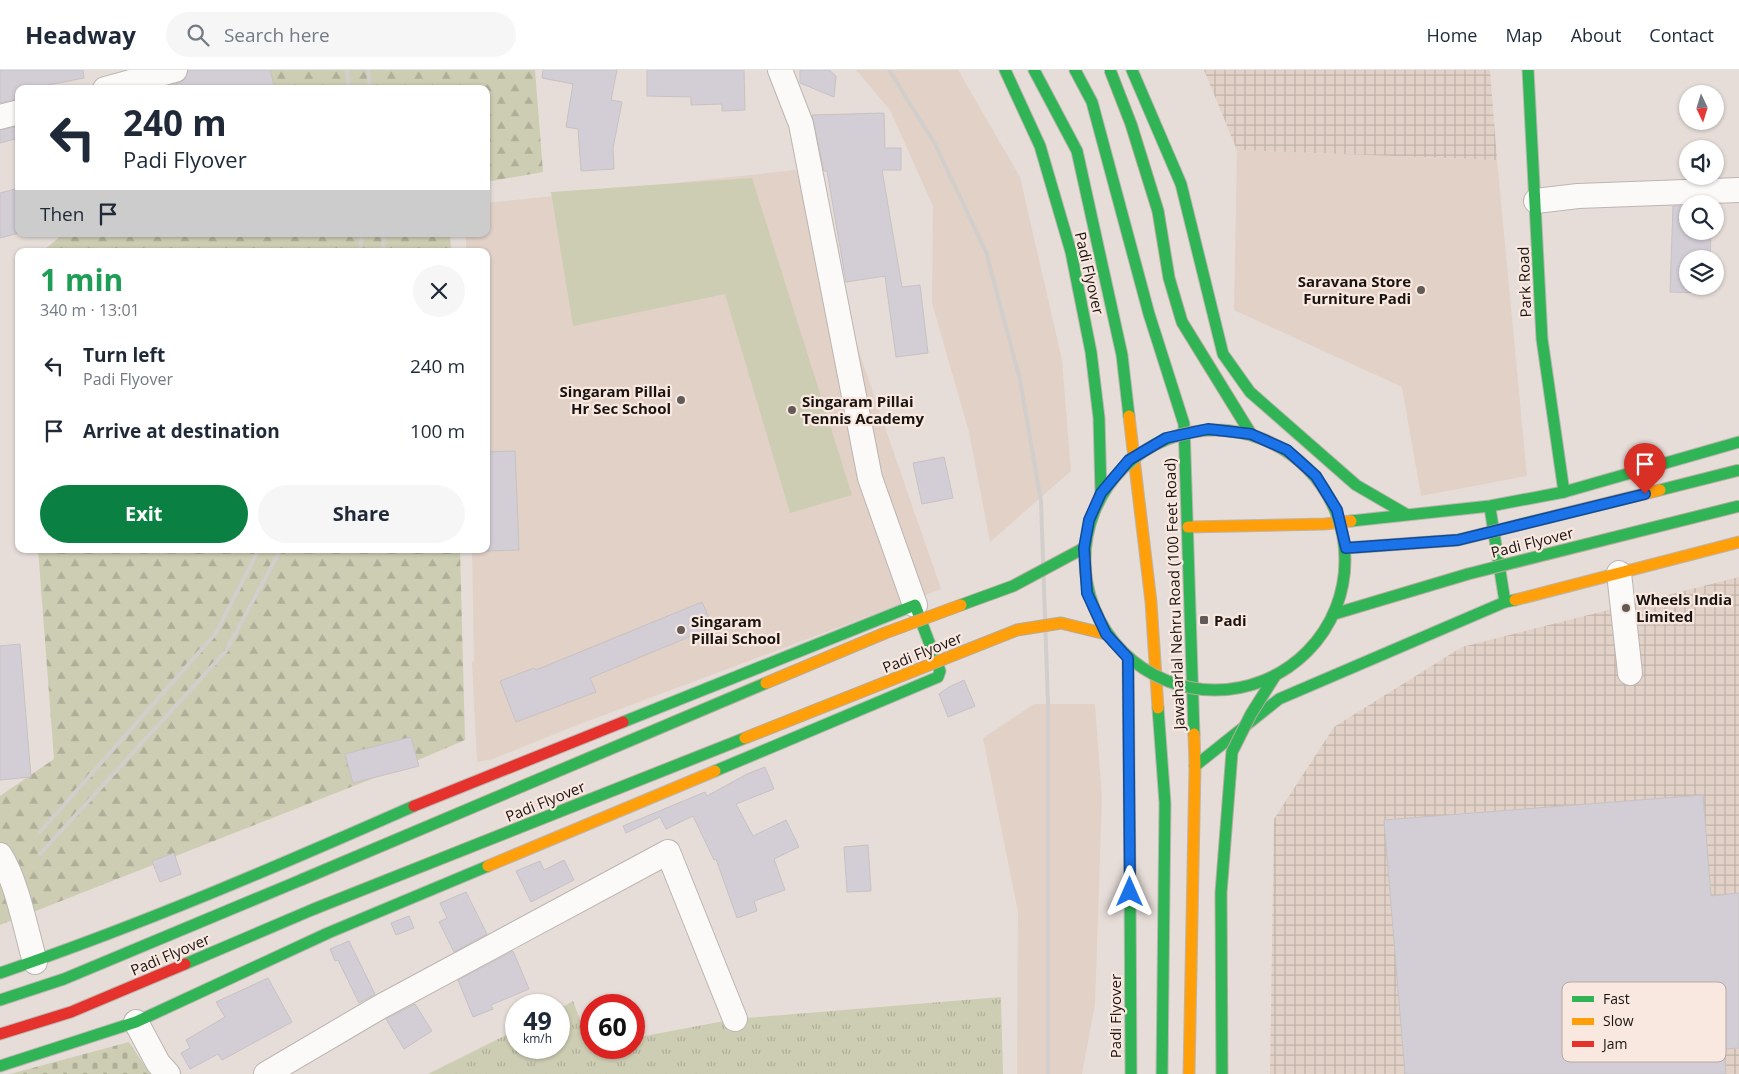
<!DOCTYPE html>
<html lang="en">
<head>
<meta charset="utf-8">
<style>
	body { margin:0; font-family:"Open Sans",sans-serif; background:#f6f6f7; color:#1f2937; height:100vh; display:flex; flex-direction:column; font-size:19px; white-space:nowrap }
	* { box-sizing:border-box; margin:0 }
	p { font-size:16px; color:#747a83 }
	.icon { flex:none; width:28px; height:28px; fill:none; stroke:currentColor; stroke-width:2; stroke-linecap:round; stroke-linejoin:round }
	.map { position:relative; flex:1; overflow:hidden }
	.side { position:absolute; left:15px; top:178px; width:475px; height:305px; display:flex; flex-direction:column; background:#fff; border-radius:10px; box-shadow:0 1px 4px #0004 }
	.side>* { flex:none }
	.banner { position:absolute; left:15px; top:15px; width:475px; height:152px; border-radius:10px; box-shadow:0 1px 4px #0004; background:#fff; color:#1f2937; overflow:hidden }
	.needle { width:32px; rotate:176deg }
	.tools { position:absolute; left:1679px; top:15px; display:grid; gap:10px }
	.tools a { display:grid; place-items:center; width:45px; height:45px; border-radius:50%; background:#fff; box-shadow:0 1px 4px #0004; font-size:25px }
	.speed { position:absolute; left:505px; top:924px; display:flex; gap:10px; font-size:25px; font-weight:700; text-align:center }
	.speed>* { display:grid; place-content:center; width:65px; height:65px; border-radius:50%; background:#fff; box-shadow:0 1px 4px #0004; line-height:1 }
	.speed small { font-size:12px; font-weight:400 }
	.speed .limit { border:8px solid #d22; background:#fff; color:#111 }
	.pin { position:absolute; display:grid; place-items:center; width:42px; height:42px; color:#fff; margin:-51px -21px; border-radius:50% 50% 50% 0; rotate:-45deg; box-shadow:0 0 5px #0007 }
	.pin .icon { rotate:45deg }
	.me { position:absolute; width:55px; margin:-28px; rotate:0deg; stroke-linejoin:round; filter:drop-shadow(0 0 4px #0008) }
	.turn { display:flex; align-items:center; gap:18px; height:105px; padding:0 25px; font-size:22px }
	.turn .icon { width:65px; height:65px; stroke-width:2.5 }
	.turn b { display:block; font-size:35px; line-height:42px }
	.then { display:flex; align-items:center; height:48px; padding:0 25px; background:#0003; gap:10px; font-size:19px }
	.round { display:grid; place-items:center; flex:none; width:52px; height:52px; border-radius:26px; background:#f6f6f7 }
	.head { display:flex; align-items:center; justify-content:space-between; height:85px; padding:0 25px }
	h1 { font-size:30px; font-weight:700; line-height:38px; color:#1e9e55 }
	.button { display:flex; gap:10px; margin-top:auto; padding:10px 25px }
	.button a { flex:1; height:58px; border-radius:30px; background:#0b8043; color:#fff; font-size:20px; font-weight:700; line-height:58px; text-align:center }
	.button a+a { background:#f6f6f7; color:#1f2937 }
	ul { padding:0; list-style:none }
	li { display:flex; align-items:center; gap:15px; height:65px; padding:0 25px }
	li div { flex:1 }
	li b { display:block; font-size:19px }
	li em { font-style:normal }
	header { display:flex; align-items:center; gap:30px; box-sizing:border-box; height:70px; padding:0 25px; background:#fff; border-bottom:1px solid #e0e1e3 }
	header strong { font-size:24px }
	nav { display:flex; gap:28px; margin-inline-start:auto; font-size:18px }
	.search { width:350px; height:45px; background:#f6f6f7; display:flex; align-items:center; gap:12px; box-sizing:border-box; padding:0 18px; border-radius:28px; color:#747a83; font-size:19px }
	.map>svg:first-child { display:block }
</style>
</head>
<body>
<header>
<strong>Headway</strong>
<div class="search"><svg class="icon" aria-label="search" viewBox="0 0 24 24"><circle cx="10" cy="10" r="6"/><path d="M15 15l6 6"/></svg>Search here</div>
<nav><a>Home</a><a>Map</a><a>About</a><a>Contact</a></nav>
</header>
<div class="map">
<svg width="1739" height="1004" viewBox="0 0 1739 1004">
	<defs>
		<pattern id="industrial-grid" width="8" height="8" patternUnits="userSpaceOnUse" patternTransform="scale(1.25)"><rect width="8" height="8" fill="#e2d1c7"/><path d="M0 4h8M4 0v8" fill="none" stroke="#c1b3aa"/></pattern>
		<pattern id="forest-firs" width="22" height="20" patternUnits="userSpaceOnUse" patternTransform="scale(1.25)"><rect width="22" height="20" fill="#cdcdb3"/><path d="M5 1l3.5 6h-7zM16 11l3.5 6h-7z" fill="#afaf99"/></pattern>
		<pattern id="cemetery-stones" width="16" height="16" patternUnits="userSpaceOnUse" patternTransform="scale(1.25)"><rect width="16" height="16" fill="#cdcdb3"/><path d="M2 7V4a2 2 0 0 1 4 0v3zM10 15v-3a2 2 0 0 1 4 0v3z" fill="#afaf99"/></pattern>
		<pattern id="park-tufts" width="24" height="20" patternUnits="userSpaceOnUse" patternTransform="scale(1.25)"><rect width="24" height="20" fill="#cdcdb3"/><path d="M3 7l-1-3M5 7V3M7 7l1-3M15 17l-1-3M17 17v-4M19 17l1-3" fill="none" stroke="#afaf99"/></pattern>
	</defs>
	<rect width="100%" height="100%" fill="#e6ddd8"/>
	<g fill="#e2d1c7">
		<path d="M856 0H958L1020 107 1062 290 1071 401 990 472 969 362 932 233 933 136 890 40Z"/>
		<path d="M1237 80 1497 90 1527 406 1421 426 1402 317 1234 240Z"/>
		<path d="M796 100 941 519 572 657 493 689 477 692 472 592 474 591 472 479H486V181H466V164H486V133Z"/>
		<path d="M1034 634H1095L1102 728 1095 934 1082 1004H1017L1018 842 983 668Z"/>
	</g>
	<g fill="url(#industrial-grid)">
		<path d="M1204 0H1490L1497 90 1237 80Z"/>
		<path d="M1739 507V1004H1270L1274 749 1334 657 1462 577Z"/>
	</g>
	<g fill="url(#forest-firs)">
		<path d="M206 0H535L543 102 486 112V19H202Z"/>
		<path d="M63 164H450L451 181H43Z"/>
		<path d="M38 479H460L465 670 402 697 0 855V726L54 689Z"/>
	</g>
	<path fill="url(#cemetery-stones)" d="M129 972 150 1004H10Z"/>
	<path fill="url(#park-tufts)" d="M1001 927 1003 1004H428L516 960V978H559V939L573 931 591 978H634V968L735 949Z"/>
	<path fill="#cdcdb3" d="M752 108 852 425 790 443 725 224 573 256 551 122Z"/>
	<g fill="#d3ced6" stroke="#c6c2c3">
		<path d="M0 0H83L84 8 28 19H19V29L0 33Z"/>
		<path d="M188 0H270L275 19H158L179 13 184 10Z"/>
		<path d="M543 0H617L611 30 622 32 613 78 614 99 581 101 578 59 566 57 573 14 542 8Z"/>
		<path d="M647 0H744L745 40 722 41V34L691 35V27L647 26Z"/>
		<path d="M800 0H829L836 6 834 27 800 13Z"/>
		<path d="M884 43 885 78H901V100H882L902 217 920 215 928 283 896 287 885 206 846 212 827 101H824L812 45Z"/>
		<path d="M19 56V68L0 73V60Z"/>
		<path d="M19 118V163L0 168V123Z"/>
		<path d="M1673 136H1688V161H1711L1710 189H1688V216H1709V223L1670 222Z"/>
		<path d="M515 381 519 480 486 481V382Z"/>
		<path d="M944 387 953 428 922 434 913 393Z"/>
		<path d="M702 532 713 557 590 608 596 622 516 652 500 611 534 598 536 600Z"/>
		<path d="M20 574 31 707 0 710V576Z"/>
		<path d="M964 610 975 636 948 647 939 624 949 617Z"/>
		<path d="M411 667 419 696 353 713 345 684Z"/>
		<path d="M765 697 774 719 736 734 753 766 786 750 799 777 774 789 785 820 754 831 757 841 737 848 716 789 714 790 693 746 666 759 660 747 626 763 623 756 705 722 707 726 747 704Z"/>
		<path d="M1703 725 1711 826 1739 823V978L1724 979 1726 1004H1405L1384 750Z"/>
		<path d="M868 775 871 821 847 822 844 777Z"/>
		<path d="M174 783 181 804 160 812 152 791Z"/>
		<path d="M564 790 574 810 531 832 516 801 540 791 544 800Z"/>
		<path d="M466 822 487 864 454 882 439 852 447 848 440 833Z"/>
		<path d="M409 846 414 858 396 865 391 853Z"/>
		<path d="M349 871 375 924 359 933 338 890 335 891 330 879Z"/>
		<path d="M513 881 529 919 491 935 493 939 473 947 458 910Z"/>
		<path d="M268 908 292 952 222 990 218 984 190 999 181 983 190 978 186 970 225 947 216 932Z"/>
		<path d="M415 934 432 961 404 979 386 949Z"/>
	</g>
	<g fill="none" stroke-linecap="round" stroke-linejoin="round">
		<defs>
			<g id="street">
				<path d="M780 0 801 54 870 408 915 535"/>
				<path d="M105 19 175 0"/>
				<path d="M0 47 19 42"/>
				<path d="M1536 131 1578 126 1739 120"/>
				<path d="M1619 503 1630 603"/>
				<path d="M0 785C17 811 26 861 35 892"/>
				<path d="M136 952 158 993 168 1004"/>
				<path d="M266 1004 380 937 668 782 735 949"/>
			</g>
			<g id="fast">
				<path d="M1005 0 1040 76 1071 182 1091 282 1099 348 1101 423"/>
				<path d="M1034 0 1077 81 1122 285 1129 346"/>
				<path d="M1075 0 1092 32 1149 244 1184 354 1194 664"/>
				<path d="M1132 0 1181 114 1223 284 1250 322 1356 415 1406 444"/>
				<path d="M1528 0 1542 269 1564 422"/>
				<path d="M1490 438 1505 532"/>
				<path d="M1351 451 1490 436 1564 422 1739 372"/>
				<path d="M1158 638 1165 733 1162 1004"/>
				<path d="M623 652 915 535 940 601 938 607 715 701"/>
				<path d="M1195 696 1279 629 1505 532 1515 530"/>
				<path d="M1130 812 1131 1004"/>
				<path d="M185 894 314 839"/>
				<path d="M0 903C141 855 278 796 414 736"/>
				<path d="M0 930 64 909 301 810"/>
				<path d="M0 996 136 952 328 863 488 796"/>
			</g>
			<g id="slow">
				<path d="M1129 346 1151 532 1158 638"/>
				<path d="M1188 457 1325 454 1351 451"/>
				<path d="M1515 530 1739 472"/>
				<path d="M1128 588 1130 812"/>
				<path d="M488 796 715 701"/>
				<path d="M1189 1004 1195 696 1194 664"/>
			</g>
			<g id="jam">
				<path d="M414 736 623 652"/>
				<path d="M0 964 71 942 185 894"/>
			</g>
		</defs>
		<use href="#street" stroke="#bcb5b1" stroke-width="26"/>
		<use href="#fast" stroke="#bcb5b1" stroke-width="13"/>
		<use href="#slow" stroke="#bcb5b1" stroke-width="13"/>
		<use href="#jam" stroke="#bcb5b1" stroke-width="13"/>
		<use href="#street" stroke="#fbfaf9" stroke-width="24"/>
		<use href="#fast" stroke="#30b455" stroke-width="11"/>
		<use href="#slow" stroke="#ff9f0a" stroke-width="11"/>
		<use href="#jam" stroke="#e5322d" stroke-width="11"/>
		<g stroke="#d1cecc" stroke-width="4">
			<path d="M347 0 349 19"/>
			<path d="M368 0 370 19"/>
			<path d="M889 0 935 74 986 182 1020 310 1041 431 1048 634V1004"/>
			<path d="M360 181 362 164"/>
			<path d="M383 181 384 164"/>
			<path d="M40 762 216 563 259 479"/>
			<path d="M40 784 226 581 281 479"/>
		</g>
		<defs>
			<g id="fast-bridge">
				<path d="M1110 0 1131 54 1158 141 1169 208 1182 252 1251 364"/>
				<circle cx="1215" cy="490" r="130"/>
				<path d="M1660 420 1739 400"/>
				<path d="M961 535 1013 516 1084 478"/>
				<path d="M1334 544 1468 504 1739 436"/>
				<path d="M301 810 766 613"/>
				<path d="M314 839 745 668"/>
				<path d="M1222 1004 1221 823 1232 682 1251 644 1275 606"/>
			</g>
			<g id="slow-bridge">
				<path d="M1346 478 1458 470 1660 420"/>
				<path d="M766 613 885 563 961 535"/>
				<path d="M745 668 1017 560 1061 553 1106 564"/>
			</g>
		</defs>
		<use href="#fast-bridge" stroke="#b5ab9e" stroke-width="13" stroke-linecap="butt"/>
		<use href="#slow-bridge" stroke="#b5ab9e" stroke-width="13" stroke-linecap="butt"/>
		<use href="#fast-bridge" stroke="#30b455" stroke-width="11"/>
		<use href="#slow-bridge" stroke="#ff9f0a" stroke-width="11"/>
	</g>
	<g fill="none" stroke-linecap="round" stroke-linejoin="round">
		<defs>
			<path id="route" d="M1130 822 1128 588 1106 564 1087 523 1084 478 1089 450 1101 423 1129 390 1166 368 1208 359 1251 364 1287 380 1316 406 1337 440 1346 478 1458 470 1645 424"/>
		</defs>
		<use href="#route" stroke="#114b97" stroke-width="12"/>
		<use href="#route" stroke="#1a73e8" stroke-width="9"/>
	</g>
	<g fill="#615a57" stroke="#f9e8df" stroke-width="2">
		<circle cx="1421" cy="220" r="5"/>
		<circle cx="681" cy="330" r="5"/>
		<circle cx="792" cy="340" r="5"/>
		<circle cx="1626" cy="538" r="5"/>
		<rect x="1199" y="545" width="10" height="10" rx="2.5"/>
		<circle cx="681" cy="560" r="5"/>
	</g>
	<g text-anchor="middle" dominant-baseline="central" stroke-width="4.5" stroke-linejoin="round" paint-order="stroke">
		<g font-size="15" fill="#191411" stroke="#f9e8df">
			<text transform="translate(1090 203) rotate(77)">Padi Flyover</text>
			<text transform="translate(1524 212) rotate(-92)">Park Road</text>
			<text transform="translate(1532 472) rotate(-14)">Padi Flyover</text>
			<text transform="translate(1174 524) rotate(-92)">Jawaharlal Nehru Road (100 Feet Road)</text>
			<text transform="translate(922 582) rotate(-22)">Padi Flyover</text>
			<text transform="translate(545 731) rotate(-22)">Padi Flyover</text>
			<text transform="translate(170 884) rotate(-23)">Padi Flyover</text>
			<text transform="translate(1115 946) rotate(-90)">Padi Flyover</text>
		</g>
		<g font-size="15" font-weight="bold" fill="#191411" stroke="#f9e8df" text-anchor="start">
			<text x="1411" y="211" text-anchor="end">Saravana Store<tspan x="1411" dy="17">Furniture Padi</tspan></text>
			<text x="671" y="321" text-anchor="end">Singaram Pillai<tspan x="671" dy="17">Hr Sec School</tspan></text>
			<text x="802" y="331">Singaram Pillai<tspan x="802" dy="17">Tennis Academy</tspan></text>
			<text x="1636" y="529">Wheels India<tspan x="1636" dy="17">Limited</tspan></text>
			<text x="1214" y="550">Padi</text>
			<text x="691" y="551">Singaram<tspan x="691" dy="17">Pillai School</tspan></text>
		</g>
	</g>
	<rect x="1562" y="912" width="164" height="80" rx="8" fill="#f9e8df" stroke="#b6a8a1" stroke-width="1"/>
	<rect x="1572" y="926" width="22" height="6" fill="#30b455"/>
	<rect x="1572" y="948" width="22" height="7" fill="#ff9f0a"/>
	<rect x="1572" y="971" width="22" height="6" fill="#e5322d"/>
	<g font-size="14" fill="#191411">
		<text x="1603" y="934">Fast</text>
		<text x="1603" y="956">Slow</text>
		<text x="1603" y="979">Jam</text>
	</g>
</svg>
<div class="tools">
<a><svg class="needle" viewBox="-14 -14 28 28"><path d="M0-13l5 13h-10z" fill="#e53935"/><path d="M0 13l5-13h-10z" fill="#747a83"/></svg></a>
<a><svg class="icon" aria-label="sound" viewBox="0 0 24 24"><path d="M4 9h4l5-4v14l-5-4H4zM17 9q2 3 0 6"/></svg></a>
<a><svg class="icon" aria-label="search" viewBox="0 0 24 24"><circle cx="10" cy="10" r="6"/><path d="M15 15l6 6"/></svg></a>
<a><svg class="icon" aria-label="layers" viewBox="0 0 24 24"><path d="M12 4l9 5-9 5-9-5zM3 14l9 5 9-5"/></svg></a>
</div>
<div class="speed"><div>49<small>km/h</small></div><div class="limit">60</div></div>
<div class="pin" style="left:1645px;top:424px;background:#d93025"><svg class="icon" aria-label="arrive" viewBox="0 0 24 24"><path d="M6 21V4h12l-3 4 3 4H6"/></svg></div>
<svg class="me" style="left:1130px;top:822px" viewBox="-20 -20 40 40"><path d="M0-17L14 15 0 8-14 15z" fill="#1a73e8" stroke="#fff" stroke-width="4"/></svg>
<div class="banner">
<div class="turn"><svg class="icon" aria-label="left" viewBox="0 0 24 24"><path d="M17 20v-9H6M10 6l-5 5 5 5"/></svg><div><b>240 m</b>Padi Flyover</div></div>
<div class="then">Then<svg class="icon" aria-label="arrive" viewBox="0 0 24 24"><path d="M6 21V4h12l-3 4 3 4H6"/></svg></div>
</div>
<section class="side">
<div class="head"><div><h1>1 min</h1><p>340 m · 13:01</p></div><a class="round"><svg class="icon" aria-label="close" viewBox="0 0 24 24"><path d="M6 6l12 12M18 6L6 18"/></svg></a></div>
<ul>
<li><svg class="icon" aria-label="left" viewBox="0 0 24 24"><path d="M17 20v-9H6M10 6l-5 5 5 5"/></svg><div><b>Turn left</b><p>Padi Flyover</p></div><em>240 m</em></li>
<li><svg class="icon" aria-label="arrive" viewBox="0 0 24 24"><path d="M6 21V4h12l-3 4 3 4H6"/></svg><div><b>Arrive at destination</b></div><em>100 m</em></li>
</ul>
<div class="button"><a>Exit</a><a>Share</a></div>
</section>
</div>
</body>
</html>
